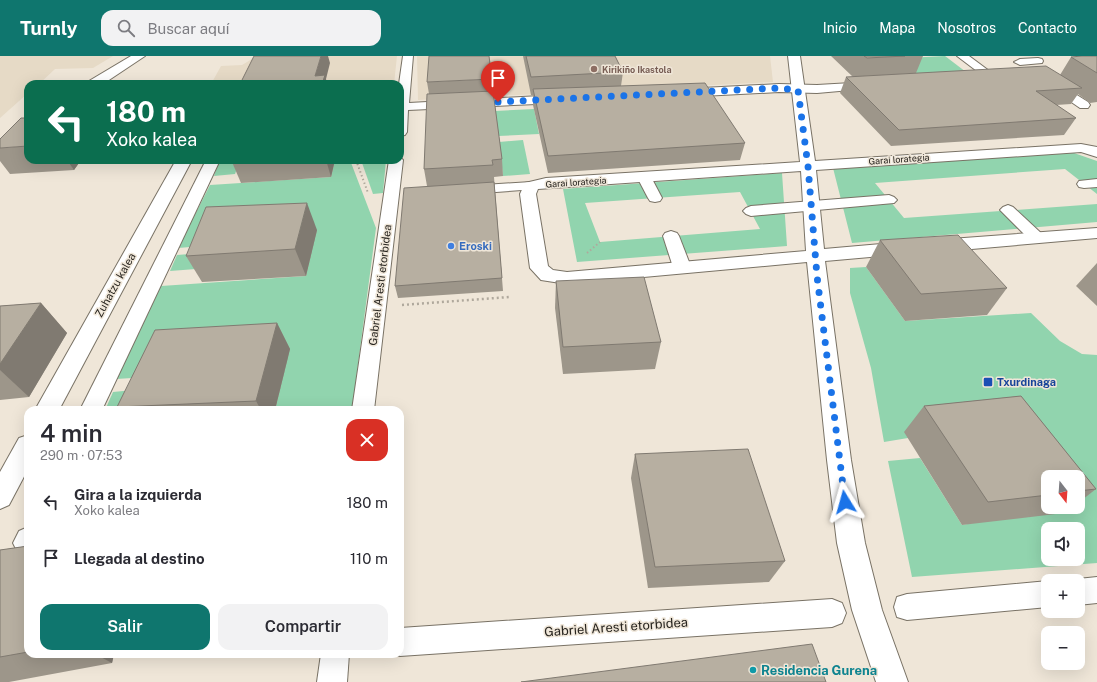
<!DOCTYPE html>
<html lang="es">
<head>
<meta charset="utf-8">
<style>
	body { margin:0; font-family:"Public Sans",sans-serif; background:#f2f2f3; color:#2b2b33; height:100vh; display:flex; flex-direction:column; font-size:15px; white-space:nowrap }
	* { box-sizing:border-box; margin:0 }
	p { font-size:13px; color:#7c7c81 }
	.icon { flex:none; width:22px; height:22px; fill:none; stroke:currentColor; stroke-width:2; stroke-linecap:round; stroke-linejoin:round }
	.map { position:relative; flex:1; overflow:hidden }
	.sheet { position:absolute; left:24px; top:350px; width:380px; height:252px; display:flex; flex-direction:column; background:#fff; border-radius:12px; box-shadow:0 4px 16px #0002 }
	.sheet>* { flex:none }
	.hud { position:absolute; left:24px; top:24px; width:380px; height:84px; border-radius:12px; box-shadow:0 4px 16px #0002; background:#0b6e4f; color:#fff; overflow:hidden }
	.needle { width:26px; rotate:163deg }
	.tools { position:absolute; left:1041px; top:414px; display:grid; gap:8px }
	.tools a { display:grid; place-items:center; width:44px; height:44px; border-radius:8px; background:#fff; box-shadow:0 4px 16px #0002; font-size:20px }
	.pin { position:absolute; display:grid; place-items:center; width:34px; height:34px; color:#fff; margin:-41px -17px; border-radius:50% 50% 50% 0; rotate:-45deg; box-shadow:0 0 4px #0007 }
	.pin .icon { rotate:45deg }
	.me { position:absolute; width:44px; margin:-22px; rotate:352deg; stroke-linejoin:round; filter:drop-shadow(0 0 3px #0008) }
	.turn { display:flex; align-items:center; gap:14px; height:84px; padding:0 16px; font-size:18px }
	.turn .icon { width:52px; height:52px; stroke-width:2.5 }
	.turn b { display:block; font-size:28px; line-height:34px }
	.round { display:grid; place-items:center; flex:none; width:42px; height:42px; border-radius:12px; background:#f2f2f3 }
	.summary { display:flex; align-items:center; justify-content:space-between; height:68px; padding:0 16px }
	h1 { font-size:24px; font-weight:600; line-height:30px }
	.cta { display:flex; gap:8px; margin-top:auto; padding:8px 16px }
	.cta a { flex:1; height:46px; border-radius:12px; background:#0f766e; color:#fff; font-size:16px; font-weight:600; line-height:46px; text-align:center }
	.cta a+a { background:#f2f2f3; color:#2b2b33 }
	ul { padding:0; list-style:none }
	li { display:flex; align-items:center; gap:12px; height:56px; padding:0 16px }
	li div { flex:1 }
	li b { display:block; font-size:15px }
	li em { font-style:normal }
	header { display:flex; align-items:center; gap:24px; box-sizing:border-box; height:56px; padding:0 20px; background:#0f766e; color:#fff }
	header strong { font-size:19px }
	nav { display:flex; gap:22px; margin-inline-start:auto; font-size:14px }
	.search { width:280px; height:36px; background:#f2f2f3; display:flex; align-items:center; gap:10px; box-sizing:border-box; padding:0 14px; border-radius:12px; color:#7c7c81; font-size:15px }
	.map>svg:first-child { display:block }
</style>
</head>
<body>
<header>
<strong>Turnly</strong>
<div class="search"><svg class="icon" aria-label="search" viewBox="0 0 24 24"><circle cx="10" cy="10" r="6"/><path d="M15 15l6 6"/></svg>Buscar aquí</div>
<nav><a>Inicio</a><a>Mapa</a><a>Nosotros</a><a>Contacto</a></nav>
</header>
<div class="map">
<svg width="1097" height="626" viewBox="0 0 1097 626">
	<rect width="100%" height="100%" fill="#efe6d8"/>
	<g fill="#e6dac6">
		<path d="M0 0H113L93 12 55 13 39 28H28V37L0 62Z"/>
		<path d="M297 0H397L394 28H211L221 10 242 9 252 3Z"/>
		<path d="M417 0H770L773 26 418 44Z"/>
	</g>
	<g fill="#91d4ae" fill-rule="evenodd">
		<path d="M945 0 966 16 887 20 869 4Z"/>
		<path d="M534 53 539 78 498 80 495 55Z"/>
		<path d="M523 84 530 118 503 120 499 86Z"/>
		<path d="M1074 97 1097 105V138L1065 113 875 127 904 162 1097 148V166L852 187 833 112Z"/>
		<path d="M335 104H350L376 172 352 354H275L289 293 165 320 116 323 161 230 306 220 316 174 215 189 178 192 210 129 331 121Z"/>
		<path d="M361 104H386L383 137 373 138Z"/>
		<path d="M239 107 235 118 214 120 218 108Z"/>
		<path d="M782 117 787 190 577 206 563 133ZM740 136 760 173 600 186 585 147Z"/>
		<path d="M202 197 196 213 170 215 177 199Z"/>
		<path d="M866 211 905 265 1031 257 1060 285 1082 298 1097 299V507L912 521 888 405 920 402 962 469 1060 451H1078V421H1048L908 382 884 386 871 312 850 237V212ZM1048 473H1078V503H1048Z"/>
		<path d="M144 333 135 354H105L113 336Z"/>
	</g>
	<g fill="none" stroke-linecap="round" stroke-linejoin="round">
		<defs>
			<g id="pedestrian">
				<path d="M403 0H413L409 47 559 39 563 40 565 43 563 46 559 47 408 54 407 76 405 79 400 80 399 28Z"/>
				<path d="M957 0H969L1000 23 998 25H990Z"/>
				<path d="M1038 2 1042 3 1043 5 1042 7 1020 9 1014 6 1020 3Z"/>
				<path d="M1052 25 1056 26 1088 46 1090 49 1088 52H1080L1048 30 1046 28 1048 26Z"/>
				<path d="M869 26 873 28 875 30 873 32 817 37 779 36 683 41 679 40 677 37 679 34 683 33 779 28 817 29Z"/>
				<path d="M400 101 403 104 374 354H352L389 104H400Z"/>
				<path d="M206 104H220L102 354H80Z"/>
				<path d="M644 117 649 118 651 121 662 142 660 145 655 146 650 145 648 142 637 121 639 118Z"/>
				<path d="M1097 123V131L1084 132 1079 131 1077 128 1079 125Z"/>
				<path d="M531 126 536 127 538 130 536 133 468 138 463 137 461 134 463 131 468 130Z"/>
				<path d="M889 139 894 141 897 144 894 147 751 160 746 158 743 155 746 152 751 150Z"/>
				<path d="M1008 149 1013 151 1042 178 1044 181 1042 184 1036 186 1030 184 1000 154 1003 151Z"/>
				<path d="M671 175 677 177 679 180 691 211 688 215 682 216 676 215 673 211 663 180 665 177Z"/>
				<path d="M28 471V498L26 499 17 495 13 487 19 475Z"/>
				<path d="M1097 521V547L1078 549V525H1073L1078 523Z"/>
				<path d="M1048 525V551L907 564 897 561 894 551 897 541 907 538Z"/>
				<path d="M832 543 842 547 846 557 842 567 832 571 400 600 395 598H400V572Z"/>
				<path d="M321 598H349L347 626H317Z"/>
			</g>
			<g id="minor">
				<path d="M131 0H145L103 28H88L89 25Z"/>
				<path d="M788 0H800L815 105 1081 88 1097 91V101L1081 96 816 114 824 193 904 186 910 188 913 192 910 196 904 198 825 205 851 404 865 487 882 554 908 626H876L852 554 837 487 827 404 807 206 567 228 541 224 530 212 520 138 525 127 546 122 800 106ZM801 115 806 195 567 216 553 214 548 210 536 138 538 133Z"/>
				<path d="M176 104H192L59 354H35Z"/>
				<path d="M1097 172V182L937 196 931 194 928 190 931 186 937 184Z"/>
				<path d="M28 379V413L9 449 0 453V416L19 382Z"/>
			</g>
		</defs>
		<use href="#pedestrian" stroke="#797265" stroke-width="2"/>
		<use href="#minor" stroke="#797265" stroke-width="2"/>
		<g stroke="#afa89c" stroke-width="2" stroke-dasharray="1.5 2.5" stroke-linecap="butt">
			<path d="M356 104 368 137"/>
			<path d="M587 197 600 186"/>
		</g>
		<path stroke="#afa89c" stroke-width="2.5" stroke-dasharray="2 3" stroke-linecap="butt" d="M402 249 509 241"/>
		<use href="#pedestrian" fill="#fff" fill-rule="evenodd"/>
		<use href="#minor" fill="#fff" fill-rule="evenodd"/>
	</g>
	<g fill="#9d968a">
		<path d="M523 0H615L623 16 621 30 745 87 740 104 548 117 533 49V39H531Z"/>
		<path d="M831 0H923L916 17 1060 19 1071 1 1097 0V46L1090 47 1078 38 1071 48 1056 49 1076 62 1064 79 891 90 840 37 846 21H853Z"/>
		<path d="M492 23 493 35 502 103 503 120 494 121 503 235 398 242 395 230 427 130 424 113 429 38 427 26Z"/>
		<path d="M28 90V104H81L74 114 10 118 0 105V92Z"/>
		<path d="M233 104H335L331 121 241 127 232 106Z"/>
		<path d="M317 174 306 220 202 226 186 200Z"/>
		<path d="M880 184 1007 232 987 259 905 265 866 211Z"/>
		<path d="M1097 207V250L1076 230Z"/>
		<path d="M556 225 661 286 655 313 563 318 555 252Z"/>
		<path d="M41 247 67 277 29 341 0 344V250Z"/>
		<path d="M277 267 290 293 275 354H120L117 351Z"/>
		<path d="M1021 340 1096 433 1078 447V421H1048V451H1072L1064 457 962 469 904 376 924 350Z"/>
		<path d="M635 398 785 505 769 526 648 532 631 422Z"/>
		<path d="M28 490V598H114L112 607 9 626H0V494Z"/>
	</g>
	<g fill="#807a71">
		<path d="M321 0H328L330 7 326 23 327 28H317L315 20Z"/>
		<path d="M67 104H81L74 114Z"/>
		<path d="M326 104H335L331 121Z"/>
		<path d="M307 147 317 174 306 220 295 193Z"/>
		<path d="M41 247 67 277 29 341 0 314V308Z"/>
		<path d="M277 267 290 293 275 354H261L256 345Z"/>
		<path d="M95 598H114L112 607Z"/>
	</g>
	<g fill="#b7afa1" stroke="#807a71">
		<path d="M254 0H321L315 20 325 19 323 25H326L325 28H240Z"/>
		<path d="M429 0H489L492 23 427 26Z"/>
		<path d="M526 0H615L623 16 531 21Z"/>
		<path d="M864 0H905L867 2Z"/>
		<path d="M1082 0H1097V17L1071 1Z"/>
		<path d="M1046 10 1082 32 1036 35 1076 62 899 74 846 21Z"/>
		<path d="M705 27 745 87 548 100 533 33Z"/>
		<path d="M493 35 502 103 492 104 493 109 424 113 427 38Z"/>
		<path d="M21 62H28V90L0 92V83Z"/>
		<path d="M233 104H258L232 106Z"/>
		<path d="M494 126 502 222 395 230 404 132Z"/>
		<path d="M307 147 295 193 186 200 206 151Z"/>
		<path d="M958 179 1007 232 921 238 880 184Z"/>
		<path d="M644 221 661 286 563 291 556 225Z"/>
		<path d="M41 247 0 308V250Z"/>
		<path d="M277 267 256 345 117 351 155 274Z"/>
		<path d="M1021 340 1096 433 1078 435V421H1048V439L988 446 924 350Z"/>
		<path d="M748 393 785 505 655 511 635 398Z"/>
		<path d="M28 490V596L0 601V494Z"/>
		<path d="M812 588 826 626H521Z"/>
	</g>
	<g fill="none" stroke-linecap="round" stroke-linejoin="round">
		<path stroke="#1a73e8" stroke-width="7" stroke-dasharray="0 12.6" d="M498 46 779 32 798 34 808 110 817 220 845 446"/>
	</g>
	<circle fill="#8d6e63" stroke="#efe6d8" stroke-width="1.5" cx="594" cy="13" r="4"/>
	<circle fill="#3f7fe0" stroke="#efe6d8" stroke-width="1.5" cx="451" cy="190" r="4"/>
	<rect fill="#1a4fb4" stroke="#efe6d8" stroke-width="1.5" x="983" y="321" width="10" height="10" rx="2"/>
	<circle fill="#0f9aa8" stroke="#efe6d8" stroke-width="1.5" cx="753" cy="614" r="4"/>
	<g text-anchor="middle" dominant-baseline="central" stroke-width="3" stroke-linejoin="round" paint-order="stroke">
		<g font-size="9" font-weight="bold" fill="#785e54" stroke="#efe6d8" text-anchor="start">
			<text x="602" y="13">Kirikiño Ikastola</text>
		</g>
		<g font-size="9" fill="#27241f" stroke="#efe6d8">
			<text transform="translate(899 103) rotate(-4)">Garai lorategia</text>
			<text transform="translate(576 126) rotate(-4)">Garai lorategia</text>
		</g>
		<g font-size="11" font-weight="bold" fill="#366cbe" stroke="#efe6d8" text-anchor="start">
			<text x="459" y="190">Eroski</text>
		</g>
		<g font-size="11" fill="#27241f" stroke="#efe6d8">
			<text transform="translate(115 229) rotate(-61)">Zuhatzu kalea</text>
			<text transform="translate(380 229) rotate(-83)">Gabriel Aresti etorbidea</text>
		</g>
		<g font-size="11" font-weight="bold" fill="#164399" stroke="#efe6d8" text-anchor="start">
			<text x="997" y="326">Txurdinaga</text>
		</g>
		<g font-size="13" fill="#27241f" stroke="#efe6d8">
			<text transform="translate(616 571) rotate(-4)">Gabriel Aresti etorbidea</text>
		</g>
		<g font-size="13" font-weight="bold" fill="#0d838f" stroke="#efe6d8" text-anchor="start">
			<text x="761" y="614">Residencia Gurena</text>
		</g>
	</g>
</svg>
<div class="tools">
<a><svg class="needle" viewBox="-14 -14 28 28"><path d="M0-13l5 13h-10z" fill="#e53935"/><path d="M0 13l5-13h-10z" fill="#7c7c81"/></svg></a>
<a><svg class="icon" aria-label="sound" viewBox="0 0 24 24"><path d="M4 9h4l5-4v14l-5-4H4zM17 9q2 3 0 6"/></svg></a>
<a>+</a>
<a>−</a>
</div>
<div class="pin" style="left:498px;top:46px;background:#d93025"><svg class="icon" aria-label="arrive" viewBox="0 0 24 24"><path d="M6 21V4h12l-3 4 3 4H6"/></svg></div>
<svg class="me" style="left:845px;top:446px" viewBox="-20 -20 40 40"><path d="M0-17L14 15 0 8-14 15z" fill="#1a73e8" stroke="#fff" stroke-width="4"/></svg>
<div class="hud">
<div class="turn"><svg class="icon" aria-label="left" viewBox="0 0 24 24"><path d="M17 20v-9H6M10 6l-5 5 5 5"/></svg><div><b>180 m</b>Xoko kalea</div></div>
</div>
<section class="sheet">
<div class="summary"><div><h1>4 min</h1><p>290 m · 07:53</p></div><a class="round" style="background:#d93025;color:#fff"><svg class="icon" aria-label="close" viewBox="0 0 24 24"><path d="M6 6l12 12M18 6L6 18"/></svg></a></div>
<ul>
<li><svg class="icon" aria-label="left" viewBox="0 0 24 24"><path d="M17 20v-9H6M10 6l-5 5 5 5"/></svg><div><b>Gira a la izquierda</b><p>Xoko kalea</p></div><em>180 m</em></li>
<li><svg class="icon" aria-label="arrive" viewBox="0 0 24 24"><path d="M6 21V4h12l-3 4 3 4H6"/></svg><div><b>Llegada al destino</b></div><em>110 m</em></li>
</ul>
<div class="cta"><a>Salir</a><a>Compartir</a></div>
</section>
</div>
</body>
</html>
